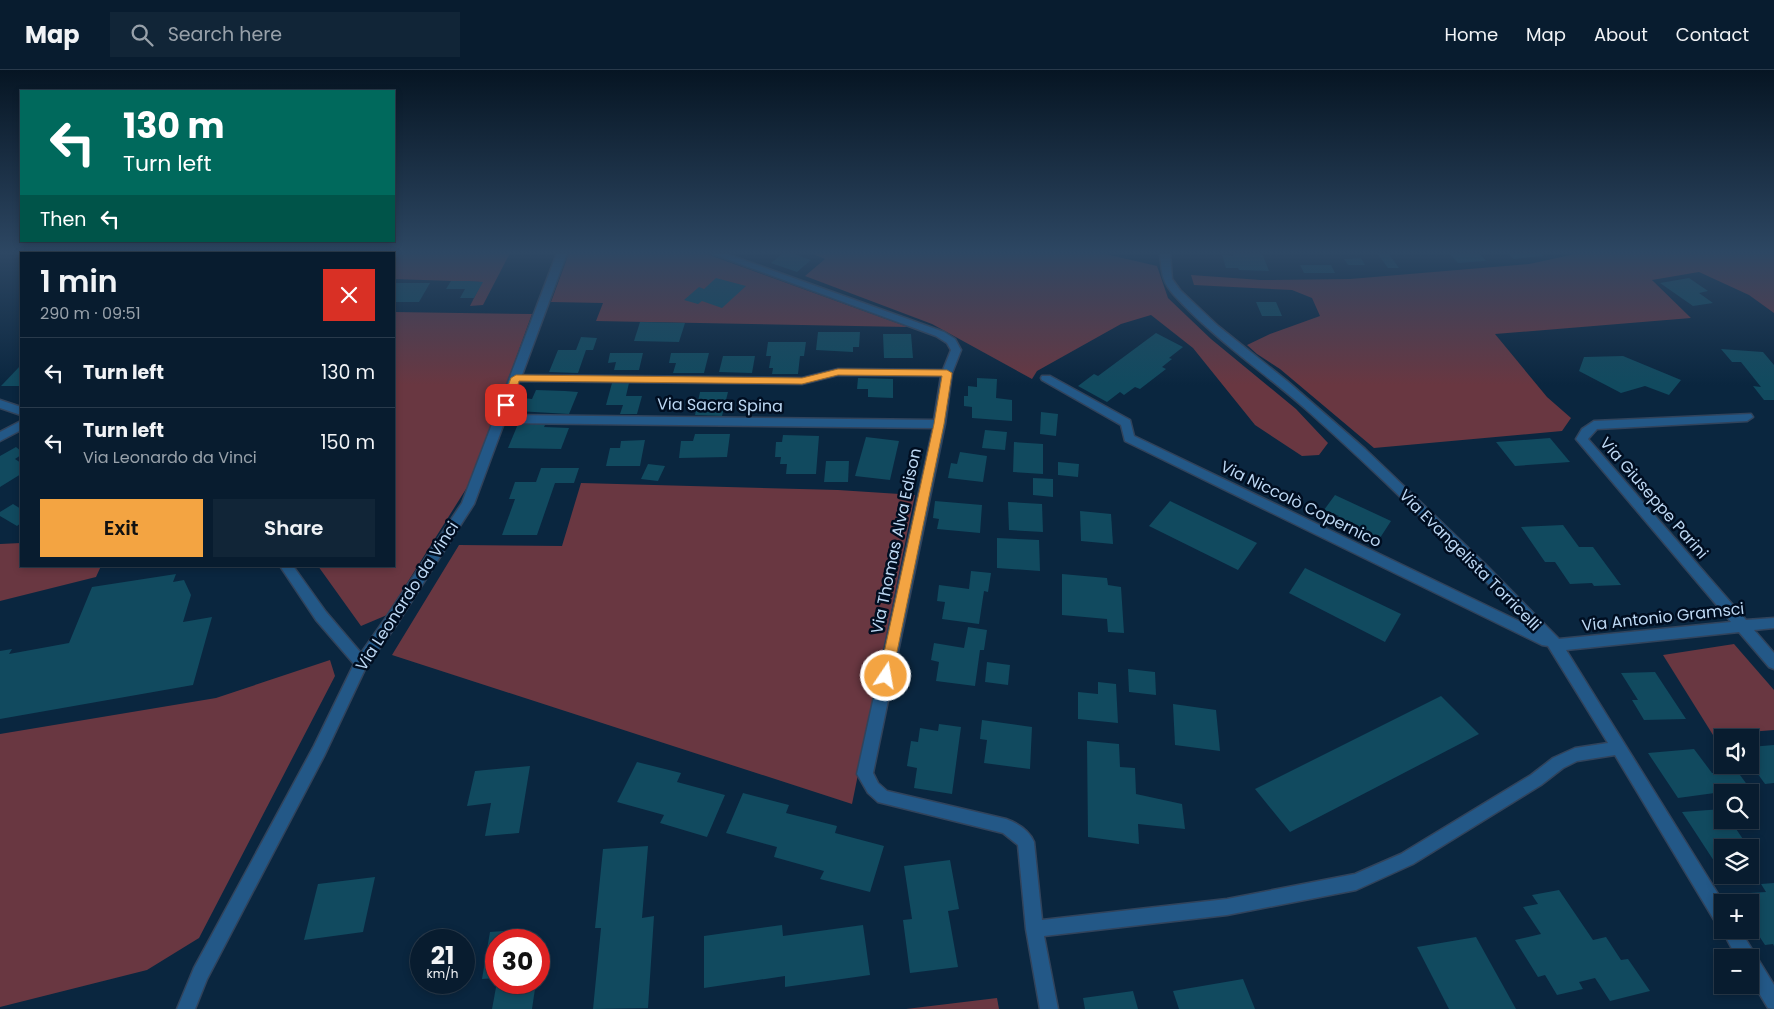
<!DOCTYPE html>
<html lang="en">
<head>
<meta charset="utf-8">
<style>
	body { margin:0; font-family:Poppins,sans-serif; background:#112537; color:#f1f3f6; height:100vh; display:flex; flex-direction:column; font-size:19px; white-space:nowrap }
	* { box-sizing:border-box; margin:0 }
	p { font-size:16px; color:#98a1aa }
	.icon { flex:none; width:28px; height:28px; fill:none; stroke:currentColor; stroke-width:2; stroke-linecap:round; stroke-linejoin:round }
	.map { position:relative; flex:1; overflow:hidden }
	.panel { position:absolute; left:20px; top:182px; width:375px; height:315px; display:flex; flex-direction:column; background:#081c2f; border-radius:0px; box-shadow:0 2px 8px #0003,0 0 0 1px #293a4b }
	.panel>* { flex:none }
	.guide { position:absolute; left:20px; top:20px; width:375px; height:152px; border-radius:0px; box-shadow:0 2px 8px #0003,0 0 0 1px #293a4b; background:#00695c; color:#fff; overflow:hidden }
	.buttons { position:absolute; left:1714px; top:659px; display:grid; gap:10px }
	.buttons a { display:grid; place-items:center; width:45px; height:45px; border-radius:0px; background:#081c2f; box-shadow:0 2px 8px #0003,0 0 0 1px #293a4b; font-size:25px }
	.speed { position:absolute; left:410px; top:859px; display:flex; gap:10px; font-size:25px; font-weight:700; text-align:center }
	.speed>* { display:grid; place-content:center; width:65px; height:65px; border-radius:50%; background:#081c2f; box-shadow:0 2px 8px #0003,0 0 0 1px #293a4b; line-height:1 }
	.speed small { font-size:12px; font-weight:400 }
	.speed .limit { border:8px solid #d22; background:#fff; color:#111 }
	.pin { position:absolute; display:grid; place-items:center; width:42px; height:42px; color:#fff; margin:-21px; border-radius:10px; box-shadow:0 2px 8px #0006 }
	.me { position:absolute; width:55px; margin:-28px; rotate:12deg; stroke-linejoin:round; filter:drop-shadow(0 0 4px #0008) }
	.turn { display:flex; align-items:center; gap:18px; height:105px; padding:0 20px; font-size:22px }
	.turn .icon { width:65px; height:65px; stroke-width:2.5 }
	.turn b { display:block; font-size:35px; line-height:42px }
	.then { display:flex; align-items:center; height:48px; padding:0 20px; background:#0003; gap:10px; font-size:19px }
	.round { display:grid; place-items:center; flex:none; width:52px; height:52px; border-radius:0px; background:#112537 }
	.summary { display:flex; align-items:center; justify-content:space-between; height:85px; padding:0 20px }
	h1 { font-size:30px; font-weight:600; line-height:38px }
	.button { display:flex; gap:10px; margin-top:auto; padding:10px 20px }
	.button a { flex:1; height:58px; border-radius:0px; background:#f3a442; color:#111; font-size:20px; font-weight:600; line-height:58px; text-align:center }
	.button a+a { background:#112537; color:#f1f3f6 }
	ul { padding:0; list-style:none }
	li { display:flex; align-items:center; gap:15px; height:70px; padding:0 20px; border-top:1px solid #293a4b }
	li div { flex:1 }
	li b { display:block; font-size:19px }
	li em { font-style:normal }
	header { display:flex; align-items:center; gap:30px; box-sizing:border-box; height:70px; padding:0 25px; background:#081c2f; border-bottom:1px solid #293a4b }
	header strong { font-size:24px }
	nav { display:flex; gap:28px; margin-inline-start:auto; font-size:18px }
	.search { width:350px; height:45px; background:#112537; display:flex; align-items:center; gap:12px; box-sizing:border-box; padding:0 18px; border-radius:0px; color:#98a1aa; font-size:19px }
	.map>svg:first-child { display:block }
</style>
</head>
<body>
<header>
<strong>Map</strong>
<div class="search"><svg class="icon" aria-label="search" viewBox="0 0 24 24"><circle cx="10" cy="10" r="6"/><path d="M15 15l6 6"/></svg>Search here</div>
<nav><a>Home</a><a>Map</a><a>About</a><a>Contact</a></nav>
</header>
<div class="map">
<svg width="1774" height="939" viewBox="0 0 1774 939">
	<rect width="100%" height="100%" fill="#0a263f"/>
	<g fill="#693741">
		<path d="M510 183 483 235 470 236 482 212 394 209V184Z"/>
		<path d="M569 183H704L908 257 596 251 603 233 551 232Z"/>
		<path d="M811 183H1101L1157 196 1168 228 1211 269 1296 339 1328 373 1319 385 1302 386 1255 355 1193 278 1151 245 1121 254 1037 301 1032 309 932 254 805 206 825 189Z"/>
		<path d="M1580 183H1774V243L1749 225 1699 202 1652 210 1691 248 1495 264 1547 327 1571 348 1562 361 1374 378 1280 299 1257 284 1247 275 1270 264 1320 246 1312 228 1292 220 1194 215 1191 205 1261 210 1350 209 1529 194Z"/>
		<path d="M394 242 532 244 471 411 387 545 361 556 318 496H394Z"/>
		<path d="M581 413 838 420 915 425 852 734 392 585 459 475 562 476Z"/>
		<path d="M21 473V496H101L96 507 0 531V474Z"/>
		<path d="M1734 574 1774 620V660L1713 665 1663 585Z"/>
		<path d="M330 590 335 606 199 868 147 900 0 937V664L216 628Z"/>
		<path d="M997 928 999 939H906Z"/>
	</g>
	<g fill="#114a5f">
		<path d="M783 183H791L811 190 797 202 771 193Z"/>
		<path d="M1232 183H1262L1269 201 1239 200 1238 198H1226L1222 185 1233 186Z"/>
		<path d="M1377 183H1388L1399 198H1388Z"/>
		<path d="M1449 183H1479L1486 191 1458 193Z"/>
		<path d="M1507 183H1540L1544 186 1514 189Z"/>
		<path d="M1361 188 1365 195H1348L1344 189Z"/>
		<path d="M1300 195H1331L1335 203H1304Z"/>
		<path d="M716 208 746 216 722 238 702 231 698 234 684 230 699 217 704 219Z"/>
		<path d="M1689 208 1708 221 1699 223 1713 233 1693 236 1660 213Z"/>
		<path d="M451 211H469L483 212 474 228H460L465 219H446Z"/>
		<path d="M394 213H430L419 232H394Z"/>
		<path d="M1256 232H1276L1282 246H1262Z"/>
		<path d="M640 252 685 253 679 272 634 271Z"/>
		<path d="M818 262H860L859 277H853V282L816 280Z"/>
		<path d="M1156 263 1183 277 1169 288 1172 289 1162 297 1166 299 1140 319 1135 317 1124 325 1120 322 1107 332 1078 316 1094 304 1098 306Z"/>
		<path d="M883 264H911L913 288H884Z"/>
		<path d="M581 267 597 268 593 280H586L578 303 549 302 558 280H576Z"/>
		<path d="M768 272H806L804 286H800L798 304H772L773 298H769L771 286H766Z"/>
		<path d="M1721 279 1763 282 1774 295V330H1764L1753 316 1761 317 1741 292H1732Z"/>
		<path d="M610 283H643L639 300H614L616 292 608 293Z"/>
		<path d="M671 283H709L704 303H673L676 293H669Z"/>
		<path d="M723 286H755L752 303 719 302Z"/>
		<path d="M1623 286 1681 310 1669 325 1645 316 1621 323 1579 301 1584 287Z"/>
		<path d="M21 295V316H1Z"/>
		<path d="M858 308 893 309V328L868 327V319H857Z"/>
		<path d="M977 308 997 309 996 328 1012 330V351L972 348V337L964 336V326H968V316L977 317Z"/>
		<path d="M612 313H629L626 326H642L637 344H620L623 335H606Z"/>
		<path d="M536 320 565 321 578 322 569 344 517 341 523 328 532 329Z"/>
		<path d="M700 322H728L722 346 695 345Z"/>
		<path d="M1041 342 1058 344 1056 366 1040 364Z"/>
		<path d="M518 354 545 355 544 357 569 358 561 379 508 378Z"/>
		<path d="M985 360 1007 362 1005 380 982 378Z"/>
		<path d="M695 364H730L727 387 679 388 681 371H693Z"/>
		<path d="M783 365 819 366 816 404H786L787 394H780L781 387H775L776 372H782Z"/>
		<path d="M866 367 899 371 890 410 855 406Z"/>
		<path d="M1550 368 1570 392 1515 396 1496 372Z"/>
		<path d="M645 370 640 396H606L610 378H620L621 371Z"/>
		<path d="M1014 372 1043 374V404L1013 402Z"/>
		<path d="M16 377 21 381V385L15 389 21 393V404L0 417V386Z"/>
		<path d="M960 382 987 386 983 412 948 408 951 393 957 394Z"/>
		<path d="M826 391H849L848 412H824Z"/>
		<path d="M1058 392 1079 394 1078 407 1058 405Z"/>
		<path d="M648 394 665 396 658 411 641 409Z"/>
		<path d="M541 398H579L574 413H555L537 465H502L515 429H509L515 412H536Z"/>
		<path d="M1033 408 1053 409V427L1033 425Z"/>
		<path d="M1335 425 1391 451 1378 471 1335 451 1339 446 1324 440Z"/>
		<path d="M935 431 982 435 980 463 937 459 939 449 933 448Z"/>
		<path d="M1170 431 1257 473 1238 500 1149 456Z"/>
		<path d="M1008 432 1042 434 1043 462 1009 460Z"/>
		<path d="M13 434 21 439V453L17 456 0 446V442Z"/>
		<path d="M1080 441 1111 444 1113 474 1081 471Z"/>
		<path d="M1563 455 1579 477H1593L1621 515 1594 516 1592 513 1570 514 1555 492H1545L1521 457Z"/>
		<path d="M997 468 1039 470 1040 501 997 498Z"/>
		<path d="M1305 498 1401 544 1385 572 1289 523Z"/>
		<path d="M971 501 991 503 988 522 984 521 979 554 942 549 945 532 937 531 939 515 969 519Z"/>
		<path d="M176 504 173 512 184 510 191 525 183 552 212 547 193 615 0 649V581L12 579 9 584 69 573 92 517Z"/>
		<path d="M1062 504 1107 508 1108 515 1121 517 1124 563 1108 562 1107 549 1062 545Z"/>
		<path d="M968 557 987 560 984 580H980L975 616 936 611 939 592 931 590 934 573 964 578Z"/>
		<path d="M987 592 1010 595 1008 615 985 612Z"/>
		<path d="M1128 599 1155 602 1156 625 1129 622Z"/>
		<path d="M1655 602 1686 649 1644 650 1632 630H1638L1621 603Z"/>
		<path d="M1098 612 1116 614 1118 653 1078 649V622L1098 624Z"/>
		<path d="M1441 626 1479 664 1290 762 1255 719Z"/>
		<path d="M1173 634 1216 640 1220 681 1175 675Z"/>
		<path d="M982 650 1032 657 1030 699 984 693 987 670 980 669Z"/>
		<path d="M939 654 961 657 952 724 914 718 917 698 907 696 911 671 918 672 920 658 938 661Z"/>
		<path d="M1087 671 1119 674 1120 697 1135 698 1136 724 1182 734 1185 759 1138 754 1139 774 1088 767Z"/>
		<path d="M1774 675V713L1765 714 1750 693V677Z"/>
		<path d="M1694 679 1712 703 1737 701 1760 732 1750 733V722H1722L1678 728 1648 683Z"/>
		<path d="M637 692 681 703 677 712 725 725 707 767 660 753 664 745 617 732Z"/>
		<path d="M530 696 519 763 485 766 491 733 467 736 475 701Z"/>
		<path d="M743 723 789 735 786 743 837 756 835 763 884 776 870 822 820 809 824 801 774 787 777 777 726 763Z"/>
		<path d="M1722 739V750H1730L1749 778H1722V790L1714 791 1682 742Z"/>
		<path d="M648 776 642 848 654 846 648 938 593 939 601 858H595L603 779Z"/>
		<path d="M950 790 959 839 948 841 958 897 910 903 903 850 912 849 904 796Z"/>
		<path d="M375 807 363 862 304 870 318 814Z"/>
		<path d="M1774 813V876L1773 874 1765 875 1750 852V832H1737L1732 824 1766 822 1761 814Z"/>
		<path d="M1559 820 1593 870 1606 867 1621 890 1628 889 1650 921 1610 931 1595 908 1579 912 1583 919 1557 925 1545 905 1538 907 1515 870 1541 864 1523 837 1538 834 1532 825Z"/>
		<path d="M782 855 783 866 863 855 870 905 785 917V906L704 918V866Z"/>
		<path d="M517 860 516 870H496V908L482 909 490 862Z"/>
		<path d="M1476 867 1516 939H1449L1417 877Z"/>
		<path d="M1243 909 1255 939H1179L1173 921Z"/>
		<path d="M497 912H536L532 939H492Z"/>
		<path d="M1133 921 1138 939H1085L1083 928Z"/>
	</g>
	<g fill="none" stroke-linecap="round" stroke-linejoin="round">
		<defs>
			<g id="minor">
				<path d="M270 183H280L270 184Z"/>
				<path d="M557 183H567L522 305 802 308 838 299 943 300 951 280 947 273 936 266 710 183H724L944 262 955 269 961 280 952 303 945 354 873 703 878 713 887 721 1006 749C1017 753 1029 760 1034 772L1042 850 1227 829 1355 804 1401 784 1531 705 1553 688 1575 678 1608 673 1548 576 1542 575 1125 371 1121 355 1042 310 1041 308 1042 306H1050L1130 350 1134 366 1529 556C1458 482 1385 410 1309 342 1264 302 1214 269 1174 225 1161 210 1162 202 1160 183H1170L1172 209 1180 220 1218 256 1287 311 1365 379 1485 494 1559 569 1731 552 1576 369 1582 359 1594 351 1751 344 1753 347 1747 351 1597 359 1588 369 1746 550 1774 548V558L1754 560 1774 583V599L1769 597 1739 562 1566 580 1723 832 1722 855 1716 853 1615 685 1577 691 1563 698 1541 715 1413 794 1356 820 1227 845 1044 866 1058 939H1040L1026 859 1018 775 1003 763 878 732 868 723 857 704 933 358 504 353 474 434 397 554 366 597 324 686 207 909 195 939H177L194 898 314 676 354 594 316 550 280 496H293L326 542 361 583 387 546 462 433ZM838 305 941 306 934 350 507 345 519 311 802 314Z"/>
				<path d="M0 330 21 337V345L0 338Z"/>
				<path d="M21 351V360L0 371V362Z"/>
				<path d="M1722 858V860H1740L1774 915V939L1768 938 1750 908V888H1737L1722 860Z"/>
			</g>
		</defs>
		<use href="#minor" stroke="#31435b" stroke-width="3"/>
		<use href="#minor" fill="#235887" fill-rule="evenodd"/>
	</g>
	<linearGradient id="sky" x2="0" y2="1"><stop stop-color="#061523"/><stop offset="0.58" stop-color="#2d4763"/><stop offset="1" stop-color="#2d4763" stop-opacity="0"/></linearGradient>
	<rect width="1774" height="315" fill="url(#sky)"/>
	<path fill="#f3a442" stroke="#9e6b2b" d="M838 299 947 300 952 303 944 354 892 606 890 610 886 612 881 610 879 606 934 354 942 306 838 305 802 314 519 311 510 338 506 339 501 335 511 308 516 305 802 308Z"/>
	<g text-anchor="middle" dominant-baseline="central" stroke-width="5" stroke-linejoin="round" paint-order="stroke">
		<g font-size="16" fill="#bdd8f3" stroke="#000e21">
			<text transform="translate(720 335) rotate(1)">Via Sacra Spina</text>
			<text transform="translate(1654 428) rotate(49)">Via Giuseppe Parini</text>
			<text transform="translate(1301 434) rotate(26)">Via Niccolò Copernico</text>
			<text transform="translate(896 471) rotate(-78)">Via Thomas Alva Edison</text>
			<text transform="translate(1470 490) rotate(45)">Via Evangelista Torricelli</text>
			<text transform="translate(407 526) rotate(-57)">Via Leonardo da Vinci</text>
			<text transform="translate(1663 547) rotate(-6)">Via Antonio Gramsci</text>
		</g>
	</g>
</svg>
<div class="buttons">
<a><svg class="icon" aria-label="sound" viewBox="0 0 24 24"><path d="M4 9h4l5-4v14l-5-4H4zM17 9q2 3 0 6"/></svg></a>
<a><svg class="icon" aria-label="search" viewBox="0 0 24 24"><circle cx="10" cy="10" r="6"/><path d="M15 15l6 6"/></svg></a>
<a><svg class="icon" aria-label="layers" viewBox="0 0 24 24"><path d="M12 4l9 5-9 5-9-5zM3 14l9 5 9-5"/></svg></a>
<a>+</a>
<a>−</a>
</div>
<div class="speed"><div>21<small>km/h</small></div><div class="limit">30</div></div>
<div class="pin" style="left:506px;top:335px;background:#d93025"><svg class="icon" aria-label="arrive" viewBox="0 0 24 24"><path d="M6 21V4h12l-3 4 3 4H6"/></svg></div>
<svg class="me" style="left:886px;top:606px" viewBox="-20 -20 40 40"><circle r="17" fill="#f3a442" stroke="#fff" stroke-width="3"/><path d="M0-11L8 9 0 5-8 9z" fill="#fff"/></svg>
<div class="guide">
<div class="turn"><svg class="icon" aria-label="left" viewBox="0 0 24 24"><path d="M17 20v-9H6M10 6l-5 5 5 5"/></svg><div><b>130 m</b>Turn left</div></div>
<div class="then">Then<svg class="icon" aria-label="left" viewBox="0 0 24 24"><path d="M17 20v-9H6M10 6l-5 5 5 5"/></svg></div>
</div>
<section class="panel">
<div class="summary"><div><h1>1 min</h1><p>290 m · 09:51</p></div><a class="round" style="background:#d93025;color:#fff"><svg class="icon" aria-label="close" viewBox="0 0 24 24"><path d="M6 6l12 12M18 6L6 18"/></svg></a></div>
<ul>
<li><svg class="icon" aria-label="left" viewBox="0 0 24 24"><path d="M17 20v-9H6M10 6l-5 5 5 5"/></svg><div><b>Turn left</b></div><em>130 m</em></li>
<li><svg class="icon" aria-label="left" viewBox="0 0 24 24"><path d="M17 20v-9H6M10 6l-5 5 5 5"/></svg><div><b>Turn left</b><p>Via Leonardo da Vinci</p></div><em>150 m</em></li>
</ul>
<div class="button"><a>Exit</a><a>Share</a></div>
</section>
</div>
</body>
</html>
